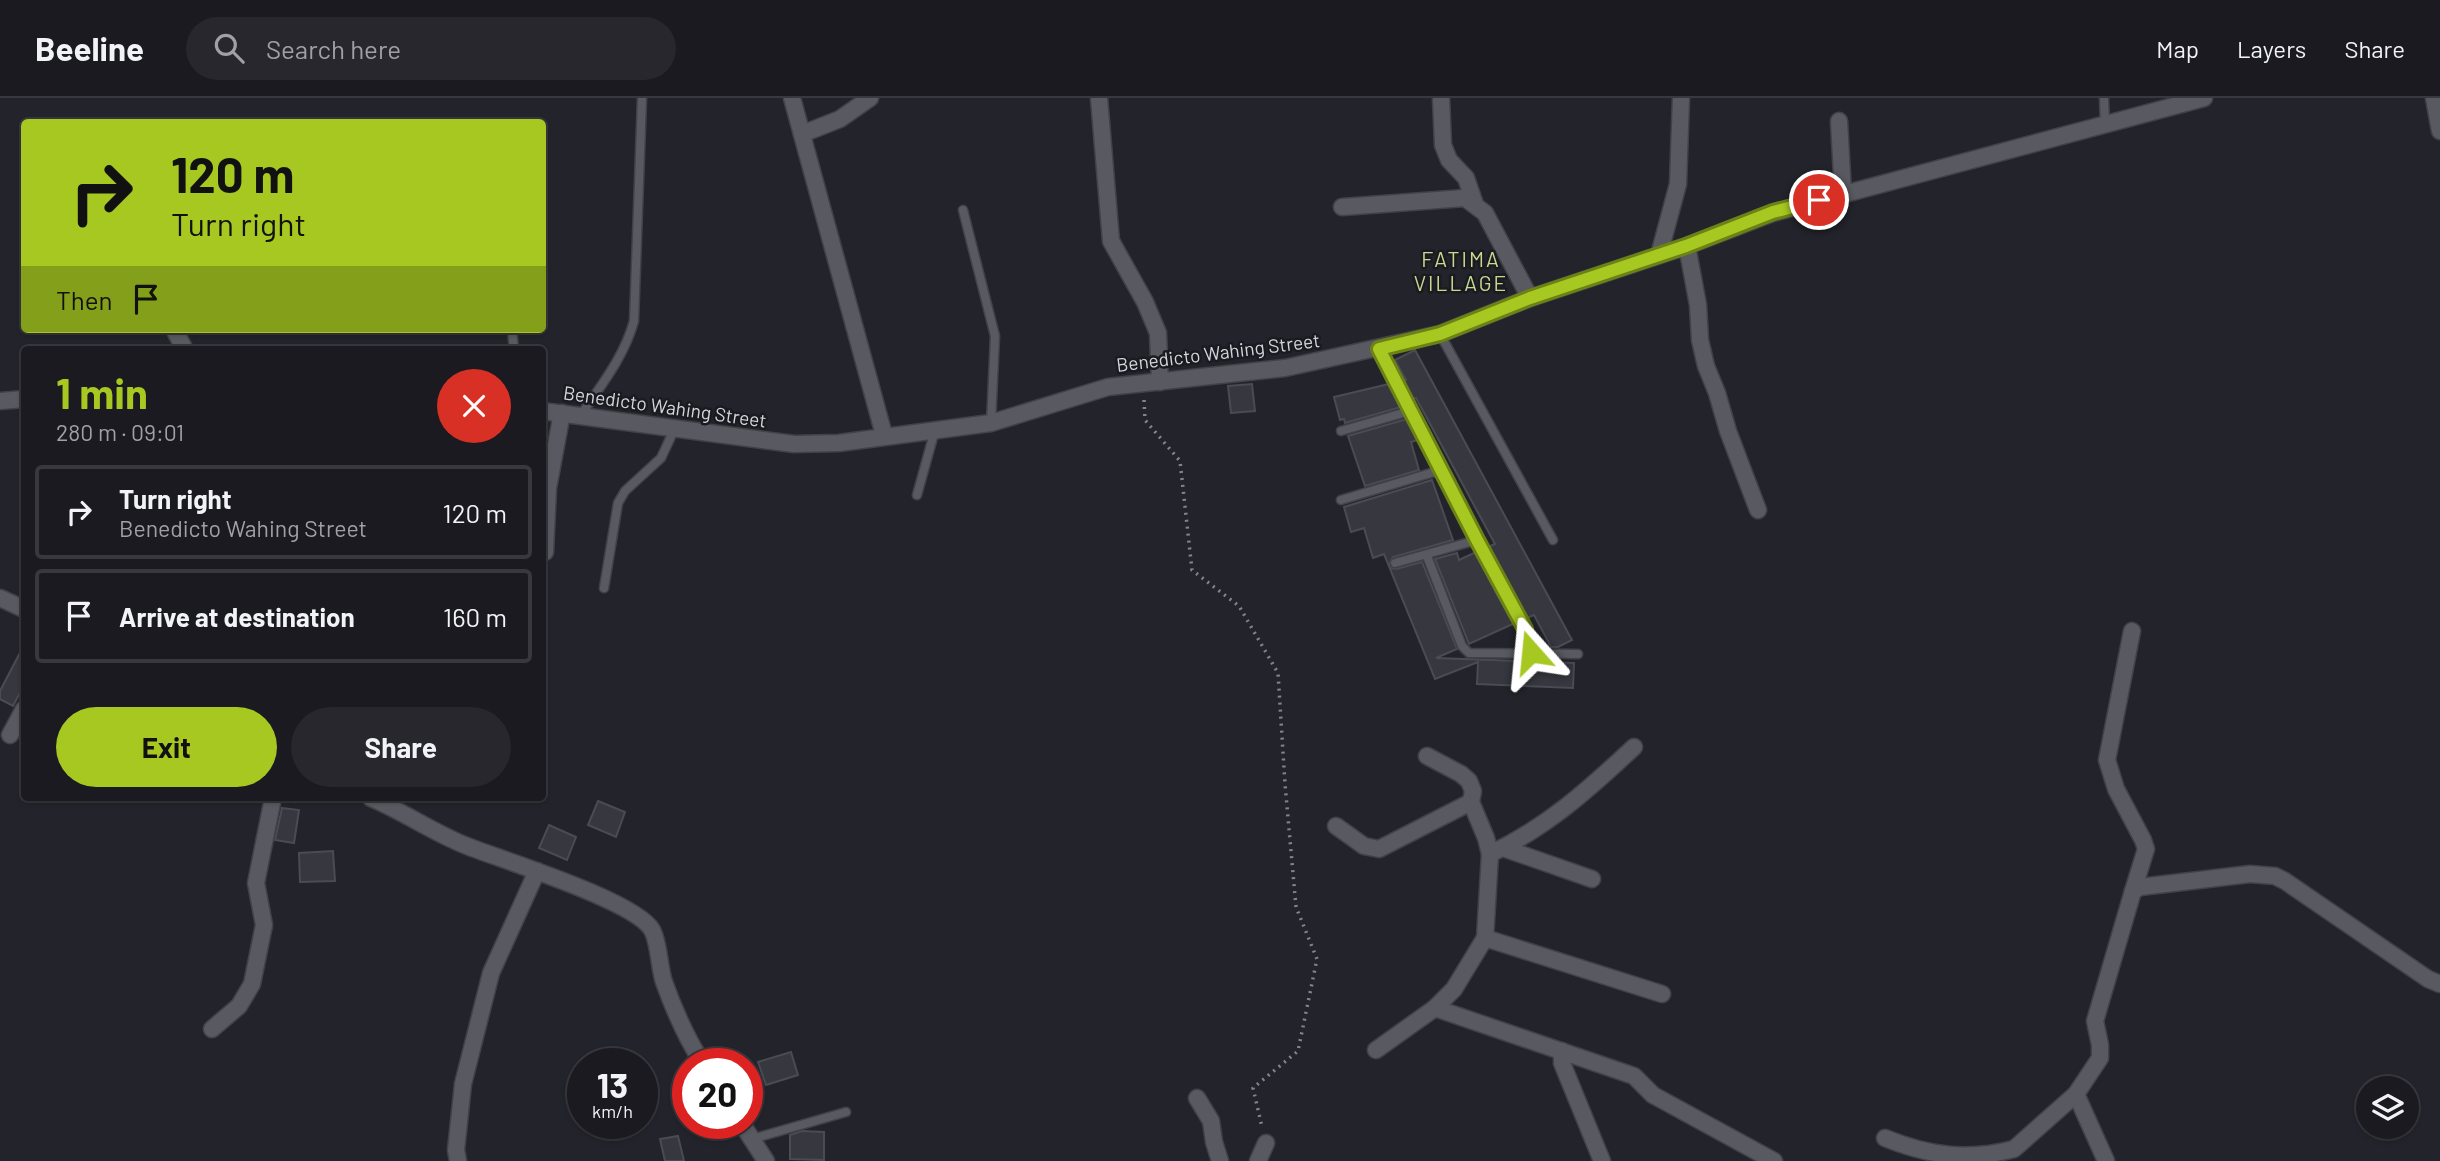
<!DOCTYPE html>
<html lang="en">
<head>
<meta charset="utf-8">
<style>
	body { margin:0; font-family:Barlow,sans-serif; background:#27272d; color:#f1f3f6; height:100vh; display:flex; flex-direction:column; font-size:26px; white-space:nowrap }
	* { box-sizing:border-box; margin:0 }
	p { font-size:23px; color:#9fa1a5 }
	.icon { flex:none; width:38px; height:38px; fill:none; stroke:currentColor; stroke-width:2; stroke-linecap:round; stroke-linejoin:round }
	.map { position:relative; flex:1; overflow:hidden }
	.sheet { position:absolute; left:21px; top:248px; width:525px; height:455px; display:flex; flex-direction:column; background:#1a1a20; border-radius:7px; box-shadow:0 2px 5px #0004,0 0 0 2px #38383e }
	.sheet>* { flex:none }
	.guide { position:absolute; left:21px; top:21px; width:525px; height:214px; border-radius:7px; box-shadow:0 2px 5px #0004,0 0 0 2px #38383e; background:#a6c821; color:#111; overflow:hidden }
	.buttons { position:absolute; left:2356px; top:978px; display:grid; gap:14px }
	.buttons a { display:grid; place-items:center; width:63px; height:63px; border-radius:50%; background:#1a1a20; box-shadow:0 2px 5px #0004,0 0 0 2px #38383e; font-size:35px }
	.speed { position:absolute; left:567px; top:950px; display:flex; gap:14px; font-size:35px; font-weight:700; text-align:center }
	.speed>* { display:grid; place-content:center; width:91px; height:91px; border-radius:50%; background:#1a1a20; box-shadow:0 2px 5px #0004,0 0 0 2px #38383e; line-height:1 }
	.speed small { font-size:18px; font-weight:400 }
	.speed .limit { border:10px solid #d22; background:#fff; color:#111 }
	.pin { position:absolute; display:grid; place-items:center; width:60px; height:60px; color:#fff; margin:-30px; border:4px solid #fff; border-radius:50%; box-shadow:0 2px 7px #0007 }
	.me { position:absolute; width:77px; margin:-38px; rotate:342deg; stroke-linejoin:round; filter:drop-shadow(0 0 5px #0008) }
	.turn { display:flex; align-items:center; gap:24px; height:147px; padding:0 35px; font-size:32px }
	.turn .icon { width:91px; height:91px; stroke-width:2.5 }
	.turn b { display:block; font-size:49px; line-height:60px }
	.then { display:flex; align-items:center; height:66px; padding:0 35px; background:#0003; gap:14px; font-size:26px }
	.round { display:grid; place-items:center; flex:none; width:74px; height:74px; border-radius:37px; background:#27272d }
	.headline { display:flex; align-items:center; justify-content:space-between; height:119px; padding:0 35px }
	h1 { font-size:42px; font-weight:700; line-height:52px; color:#a6c821 }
	.button { display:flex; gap:14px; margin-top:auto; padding:14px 35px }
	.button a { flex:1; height:80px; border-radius:42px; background:#a6c821; color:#111; font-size:28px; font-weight:700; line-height:80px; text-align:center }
	.button a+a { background:#27272d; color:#f1f3f6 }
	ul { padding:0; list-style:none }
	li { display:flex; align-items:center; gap:21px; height:94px; margin:0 14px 10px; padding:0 21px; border:4px solid #38383e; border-radius:7px }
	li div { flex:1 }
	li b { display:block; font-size:26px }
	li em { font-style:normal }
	header { display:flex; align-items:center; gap:42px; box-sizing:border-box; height:98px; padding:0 35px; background:#1a1a20; border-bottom:2px solid #38383e }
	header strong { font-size:33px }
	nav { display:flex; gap:38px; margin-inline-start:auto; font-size:24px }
	.search { width:490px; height:63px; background:#27272d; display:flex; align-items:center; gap:18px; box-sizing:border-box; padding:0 24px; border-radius:38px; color:#9fa1a5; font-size:26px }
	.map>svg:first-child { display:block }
</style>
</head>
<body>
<header>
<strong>Beeline</strong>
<div class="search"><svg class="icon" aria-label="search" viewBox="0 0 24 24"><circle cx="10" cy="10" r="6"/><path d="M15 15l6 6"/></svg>Search here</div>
<nav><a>Map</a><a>Layers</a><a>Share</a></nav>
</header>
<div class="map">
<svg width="2440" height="1063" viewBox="0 0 2440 1063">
	<rect width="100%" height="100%" fill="#23232b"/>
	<g fill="#37373f" stroke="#4a4b53" stroke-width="2">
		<path d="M1415 252 1572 542 1558 549H1551L1534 517 1527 520 1488 449 1495 446 1416 300 1412 301 1403 283 1406 282 1395 262Z"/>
		<path d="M1252 286 1255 313 1231 315 1228 288Z"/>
		<path d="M1389 286 1401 309 1345 325 1344 321 1340 322 1334 299Z"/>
		<path d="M1407 321 1418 342 1411 344 1419 372 1365 388 1348 338Z"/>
		<path d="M1432 382 1453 442 1393 459 1389 466 1391 470 1396 471 1422 464 1457 551 1436 560 1574 565 1573 590 1477 586 1478 564 1435 581 1384 456 1373 460 1364 430 1351 434 1344 409Z"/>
		<path d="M1476 454 1515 525 1469 546 1435 461 1457 455 1459 462Z"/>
		<path d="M24 547V587L13 608 0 601V593Z"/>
		<path d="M598 703 625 714 616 739 588 727Z"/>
		<path d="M282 710 299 712 294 745 275 742Z"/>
		<path d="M549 727 576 739 567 762 539 750Z"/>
		<path d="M333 753 335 783 300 784 299 755Z"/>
		<path d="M791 954 798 977 766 987 758 964Z"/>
		<path d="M802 1033 824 1034V1062L790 1061V1037Z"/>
		<path d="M678 1038 684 1063H665L660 1041Z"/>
	</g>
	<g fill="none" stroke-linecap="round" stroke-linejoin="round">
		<defs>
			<g id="lane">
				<path d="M2104 0 2105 28"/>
				<path d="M963 112 995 238 991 325"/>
				<path d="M512 231 514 252"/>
				<path d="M1440 236 1553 442"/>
				<path d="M1379 251 1477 442 1525 531 1531 554"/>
				<path d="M581 317C602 286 624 259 634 223L642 0"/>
				<path d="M1341 333 1410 313"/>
				<path d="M917 397 935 332"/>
				<path d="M1341 402 1441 372"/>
				<path d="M1427 458 1462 548 1469 555 1578 556"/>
				<path d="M1395 465 1477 442"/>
				<path d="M604 490 618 405 625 393 661 360 675 330"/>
				<path d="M752 1041 846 1014"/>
			</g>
			<g id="street">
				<path d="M792 0 884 337"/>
				<path d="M1099 0 1111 143 1145 204 1158 235 1160 284"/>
				<path d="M1441 0 1443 47 1449 62 1466 80 1475 106"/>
				<path d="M2434 0 2440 33"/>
				<path d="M1839 23 1843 96"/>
				<path d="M802 36 840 21 870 0"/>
				<path d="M1342 109 1465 100 1485 115 1530 200"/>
				<path d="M1687 148 1698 207 1700 242 1706 268 1717 295 1728 333 1758 412"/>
				<path d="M1659 157 1678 86 1681 0"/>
				<path d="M174 231 185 252"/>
				<path d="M0 303 24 301"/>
				<path d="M542 313 794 346 839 345 991 325 1108 289 1285 270 1440 236 1530 200 1687 148 1773 115 2204 0"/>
				<path d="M545 454 548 390 562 315"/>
				<path d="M0 500 24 511"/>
				<path d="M2132 533 2107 662 2116 691 2143 742 2146 751 2133 793"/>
				<path d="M10 637 24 611"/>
				<path d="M1427 658 1461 676 1469 683 1473 693 1471 704 1486 740 1490 756 1485 840"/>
				<path d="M371 700C404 714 434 735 467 748 502 762 636 803 652 832 659 844 659 869 664 884 674 912 687 941 703 966"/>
				<path d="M1336 728 1364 748 1379 751 1471 704"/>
				<path d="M1503 750 1592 781"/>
				<path d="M1490 756C1547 729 1588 692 1634 649"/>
				<path d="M1435 910 1634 978 1653 997 1774 1063"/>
				<path d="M212 931 239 908 252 886 264 827 256 785 273 700"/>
				<path d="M1376 952 1435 910 1454 891 1485 840 1662 896"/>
				<path d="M1562 953V965L1602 1063"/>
				<path d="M2076 996 2106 1063"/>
				<path d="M1197 1000 1211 1023 1214 1044 1220 1063"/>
				<path d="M742 1026 766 1063"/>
				<path d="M1885 1040C1929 1058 1968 1063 2014 1051L2076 996 2100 960V947L2095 923 2133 793 2140 789 2250 776 2275 778 2285 783 2428 881 2440 886"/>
				<path d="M458 1063 456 1052 463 986 491 875 537 773"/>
				<path d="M1258 1063 1266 1045"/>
			</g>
		</defs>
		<use href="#lane" stroke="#414147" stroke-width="11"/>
		<use href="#street" stroke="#414147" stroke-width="19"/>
		<path stroke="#84858b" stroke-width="3.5" stroke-dasharray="2 5" stroke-linecap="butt" d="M1144 302 1145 322 1180 363 1192 472 1239 508 1278 575 1285 686 1296 809 1317 861 1298 953 1253 990 1262 1029"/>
		<use href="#lane" stroke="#595961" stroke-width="8"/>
		<use href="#street" stroke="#595961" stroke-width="16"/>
	</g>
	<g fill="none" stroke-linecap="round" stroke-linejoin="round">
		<defs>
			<path id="route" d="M1531 554 1525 531 1477 442 1379 251 1440 236 1530 200 1686 148 1773 114 1819 102"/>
		</defs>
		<use href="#route" stroke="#6c8215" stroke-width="18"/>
		<use href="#route" stroke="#a6c821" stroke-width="12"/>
	</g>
	<g text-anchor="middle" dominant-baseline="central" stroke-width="5" stroke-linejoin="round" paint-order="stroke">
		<g font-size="19" fill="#d5d6db" stroke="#1a1a21">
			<text transform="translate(1218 254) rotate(-7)">Benedicto Wahing Street</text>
			<text transform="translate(665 308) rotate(8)">Benedicto Wahing Street</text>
		</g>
		<g font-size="21" letter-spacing="2" fill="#c5da90" stroke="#1a1a21">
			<text x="1461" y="160">FATIMA<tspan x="1461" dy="24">VILLAGE</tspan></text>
		</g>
	</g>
</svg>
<div class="buttons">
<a><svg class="icon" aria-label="layers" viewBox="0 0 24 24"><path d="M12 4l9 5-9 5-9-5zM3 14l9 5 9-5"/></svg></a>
</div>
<div class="speed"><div>13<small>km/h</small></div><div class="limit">20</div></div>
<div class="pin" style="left:1819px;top:102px;background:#d93025"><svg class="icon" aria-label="arrive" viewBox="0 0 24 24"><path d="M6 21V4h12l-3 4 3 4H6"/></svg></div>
<svg class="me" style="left:1531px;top:554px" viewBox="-20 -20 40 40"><path d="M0-17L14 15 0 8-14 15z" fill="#a6c821" stroke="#fff" stroke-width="4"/></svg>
<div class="guide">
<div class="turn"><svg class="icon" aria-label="right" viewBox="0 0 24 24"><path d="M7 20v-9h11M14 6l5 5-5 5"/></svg><div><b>120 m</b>Turn right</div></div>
<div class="then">Then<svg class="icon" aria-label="arrive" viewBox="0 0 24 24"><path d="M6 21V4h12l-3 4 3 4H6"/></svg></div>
</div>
<section class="sheet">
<div class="headline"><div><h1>1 min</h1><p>280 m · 09:01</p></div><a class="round" style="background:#d93025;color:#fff"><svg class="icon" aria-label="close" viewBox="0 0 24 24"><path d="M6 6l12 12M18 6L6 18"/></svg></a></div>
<ul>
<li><svg class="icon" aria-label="right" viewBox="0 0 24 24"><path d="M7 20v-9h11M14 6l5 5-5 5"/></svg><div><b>Turn right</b><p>Benedicto Wahing Street</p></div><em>120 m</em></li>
<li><svg class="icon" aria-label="arrive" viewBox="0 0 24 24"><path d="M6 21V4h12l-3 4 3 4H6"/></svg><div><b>Arrive at destination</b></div><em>160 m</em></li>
</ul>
<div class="button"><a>Exit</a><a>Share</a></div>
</section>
</div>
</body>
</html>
